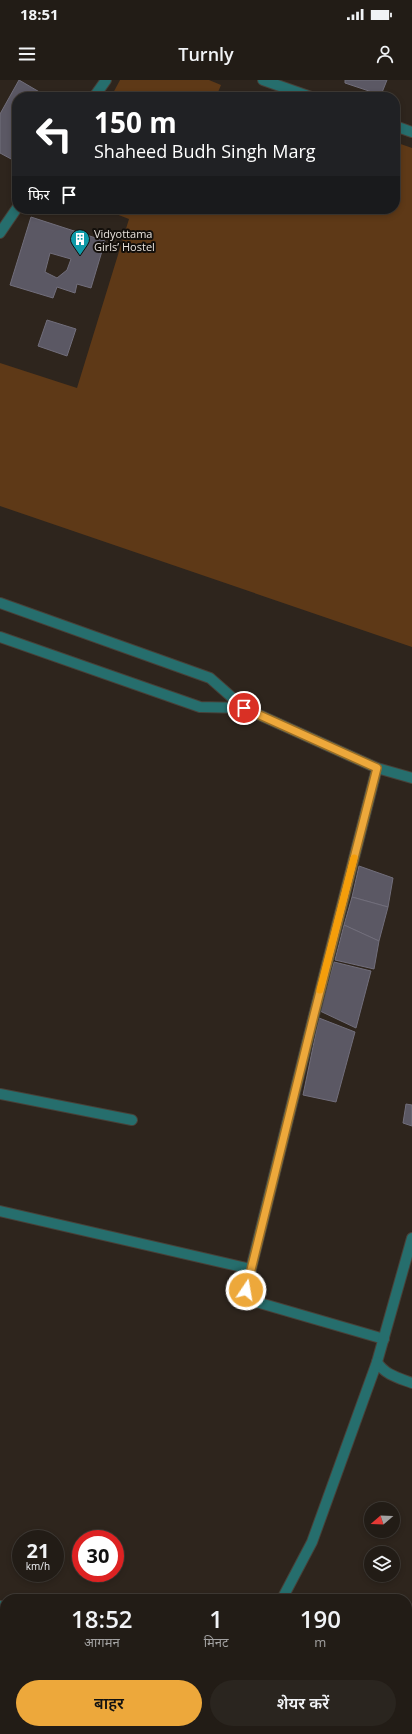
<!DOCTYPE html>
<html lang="hi">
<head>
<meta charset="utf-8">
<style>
	body { margin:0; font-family:"Open Sans","Noto Sans Devanagari",sans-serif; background:#2a251f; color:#f1f3f6; height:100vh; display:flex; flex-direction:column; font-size:15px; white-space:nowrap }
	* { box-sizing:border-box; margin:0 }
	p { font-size:13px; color:#a2a1a1 }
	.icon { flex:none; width:22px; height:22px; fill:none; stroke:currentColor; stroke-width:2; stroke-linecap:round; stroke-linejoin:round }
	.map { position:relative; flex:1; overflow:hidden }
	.sheet { position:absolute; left:0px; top:1514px; width:412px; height:140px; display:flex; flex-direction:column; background:#221c16; border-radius:16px 16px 0 0; box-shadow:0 2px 6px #0003,0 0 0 1px #3f3a35 }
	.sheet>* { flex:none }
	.hud { position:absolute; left:12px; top:12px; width:388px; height:122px; border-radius:16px; box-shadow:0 2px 6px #0003,0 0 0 1px #3f3a35; background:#202124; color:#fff; overflow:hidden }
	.needle { width:26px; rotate:251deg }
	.buttons { position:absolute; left:364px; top:1422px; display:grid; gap:8px }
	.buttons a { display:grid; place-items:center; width:36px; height:36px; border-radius:50%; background:#221c16; box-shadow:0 2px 6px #0003,0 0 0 1px #3f3a35; font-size:20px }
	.speed { position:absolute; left:12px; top:1450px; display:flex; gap:8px; font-size:20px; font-weight:700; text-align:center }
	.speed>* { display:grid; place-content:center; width:52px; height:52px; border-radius:50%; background:#221c16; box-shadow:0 2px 6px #0003,0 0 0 1px #3f3a35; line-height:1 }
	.speed small { font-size:10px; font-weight:400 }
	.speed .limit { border:6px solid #d22; background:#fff; color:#111 }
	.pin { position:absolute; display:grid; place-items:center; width:34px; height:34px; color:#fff; margin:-17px; border:2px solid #fff; border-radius:50%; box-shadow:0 1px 4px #0007 }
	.me { position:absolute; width:44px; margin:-22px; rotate:12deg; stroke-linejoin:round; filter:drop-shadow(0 0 3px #0008) }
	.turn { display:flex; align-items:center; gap:14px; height:84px; padding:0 16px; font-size:18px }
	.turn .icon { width:52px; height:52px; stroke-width:2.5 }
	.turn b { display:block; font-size:28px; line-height:34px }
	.then { display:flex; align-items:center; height:38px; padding:0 16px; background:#0003; gap:8px; font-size:15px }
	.eta { display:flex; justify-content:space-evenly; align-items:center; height:68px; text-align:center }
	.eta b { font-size:24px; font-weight:600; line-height:28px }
	.button { display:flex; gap:8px; margin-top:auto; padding:8px 16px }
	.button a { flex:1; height:46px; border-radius:24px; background:#eda83b; color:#111; font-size:16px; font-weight:600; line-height:46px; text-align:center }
	.button a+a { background:#2a251f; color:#f1f3f6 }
	.status { display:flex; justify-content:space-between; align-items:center; height:28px; padding:0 20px; background:#221c16; direction:ltr }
	.status svg { height:11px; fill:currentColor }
	header { display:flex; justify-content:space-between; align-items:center; height:52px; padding:0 16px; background:#221c16; font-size:18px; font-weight:600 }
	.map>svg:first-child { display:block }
</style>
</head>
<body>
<div class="status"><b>18:51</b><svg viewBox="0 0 49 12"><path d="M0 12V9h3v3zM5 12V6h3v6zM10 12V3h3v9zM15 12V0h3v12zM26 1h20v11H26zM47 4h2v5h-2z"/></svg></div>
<header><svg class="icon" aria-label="menu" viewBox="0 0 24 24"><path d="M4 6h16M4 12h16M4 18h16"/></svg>Turnly<svg class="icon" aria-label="person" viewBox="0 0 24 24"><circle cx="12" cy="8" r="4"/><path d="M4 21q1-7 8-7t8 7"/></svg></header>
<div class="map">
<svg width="412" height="1654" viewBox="0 0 412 1654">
	<rect width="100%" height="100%" fill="#2e251d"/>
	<g fill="#5e3917">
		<path d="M120 0H209L221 5 216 17H111Z"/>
		<path d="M395 62 412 68V567L0 426V283L77 308 129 139 103 129H395Z"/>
	</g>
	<g fill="#5b5864" stroke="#716e7b" fill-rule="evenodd">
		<path d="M19 0 48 17H17V72L13 80 0 73V34Z"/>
		<path d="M345 0H387L381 15 345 3Z"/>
		<path d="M31 137 105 161 91 208 77 204 75 213 57 207 53 218 10 205ZM50 173 71 179 67 190 57 198 45 192Z"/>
		<path d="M47 240 76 249 67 276 38 266Z"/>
		<path d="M359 786 393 798 388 827 352 817Z"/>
		<path d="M352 817 388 827 379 861 344 845Z"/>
		<path d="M344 845 379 861 374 889 335 880Z"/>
		<path d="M334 882 371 891 356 948 320 931Z"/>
		<path d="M319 938 355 952 336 1022 303 1015Z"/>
		<path d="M406 1024 412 1025V1046L403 1043Z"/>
	</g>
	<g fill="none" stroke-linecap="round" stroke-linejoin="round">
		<defs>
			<g id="minor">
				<path d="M263 0 311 17"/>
				<path d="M94 17 106 0"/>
				<path d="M395 46 412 52"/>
				<path d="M0 153 17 128"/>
				<path d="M0 523 210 598 244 628 377 688 412 698"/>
				<path d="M0 557 200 627 244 628"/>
				<path d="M377 688 314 935 246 1209 253 1221 384 1259"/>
				<path d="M0 1014 132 1040"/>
				<path d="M0 1131 251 1189"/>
				<path d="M412 1158 377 1282C385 1295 399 1298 412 1303"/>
				<path d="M282 1519 312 1462 377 1282"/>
				<path d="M0 1526H5"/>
				<path d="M236 1649 241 1654"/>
				<path d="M395 1654 398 1649"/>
			</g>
		</defs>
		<use href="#minor" stroke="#484038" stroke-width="12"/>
		<use href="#minor" stroke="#266e6d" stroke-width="10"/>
	</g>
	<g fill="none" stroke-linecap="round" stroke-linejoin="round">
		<defs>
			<path id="route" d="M244 628 377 688 314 935 246 1210"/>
		</defs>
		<use href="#route" stroke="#9a6d26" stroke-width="10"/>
		<use href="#route" stroke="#eda83b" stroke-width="7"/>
		<path stroke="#f59e0b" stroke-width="7" d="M320 910 354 778"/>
	</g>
	<defs>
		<symbol id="building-pin" viewBox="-11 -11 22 30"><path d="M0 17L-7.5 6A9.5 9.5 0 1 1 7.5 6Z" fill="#0f9aa8" stroke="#130f0b"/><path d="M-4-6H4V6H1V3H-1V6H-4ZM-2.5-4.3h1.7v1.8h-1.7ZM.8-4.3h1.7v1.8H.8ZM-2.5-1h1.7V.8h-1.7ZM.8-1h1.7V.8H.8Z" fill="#fff"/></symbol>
	</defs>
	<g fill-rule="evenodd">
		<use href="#building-pin" x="69" y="148" width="22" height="30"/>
	</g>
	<g text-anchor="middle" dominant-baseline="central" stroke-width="4" stroke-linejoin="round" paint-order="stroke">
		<g font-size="11" fill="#e9e3de" stroke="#130f0b" text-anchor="start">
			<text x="94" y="153">Vidyottama<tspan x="94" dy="13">Girls’ Hostel</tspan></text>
		</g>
	</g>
</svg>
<div class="buttons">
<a><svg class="needle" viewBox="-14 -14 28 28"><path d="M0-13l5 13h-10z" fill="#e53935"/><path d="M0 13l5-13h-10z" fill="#a2a1a1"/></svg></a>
<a><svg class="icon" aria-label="layers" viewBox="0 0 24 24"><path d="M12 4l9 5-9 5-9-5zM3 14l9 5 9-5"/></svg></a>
</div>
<div class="speed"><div>21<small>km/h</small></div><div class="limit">30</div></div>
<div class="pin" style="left:244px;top:628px;background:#d93025"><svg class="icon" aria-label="arrive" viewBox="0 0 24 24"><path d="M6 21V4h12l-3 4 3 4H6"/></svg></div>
<svg class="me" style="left:246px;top:1210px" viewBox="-20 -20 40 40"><circle r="17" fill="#eda83b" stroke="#fff" stroke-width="3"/><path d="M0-11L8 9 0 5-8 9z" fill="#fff"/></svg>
<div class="hud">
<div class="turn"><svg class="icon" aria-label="left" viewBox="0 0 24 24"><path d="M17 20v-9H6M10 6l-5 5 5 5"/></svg><div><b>150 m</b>Shaheed Budh Singh Marg</div></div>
<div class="then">फिर<svg class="icon" aria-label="arrive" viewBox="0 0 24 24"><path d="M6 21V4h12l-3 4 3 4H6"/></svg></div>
</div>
<section class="sheet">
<div class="eta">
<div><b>18:52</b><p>आगमन</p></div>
<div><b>1</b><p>मिनट</p></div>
<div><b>190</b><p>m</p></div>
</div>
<div class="button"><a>बाहर</a><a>शेयर करें</a></div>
</section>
</div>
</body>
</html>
